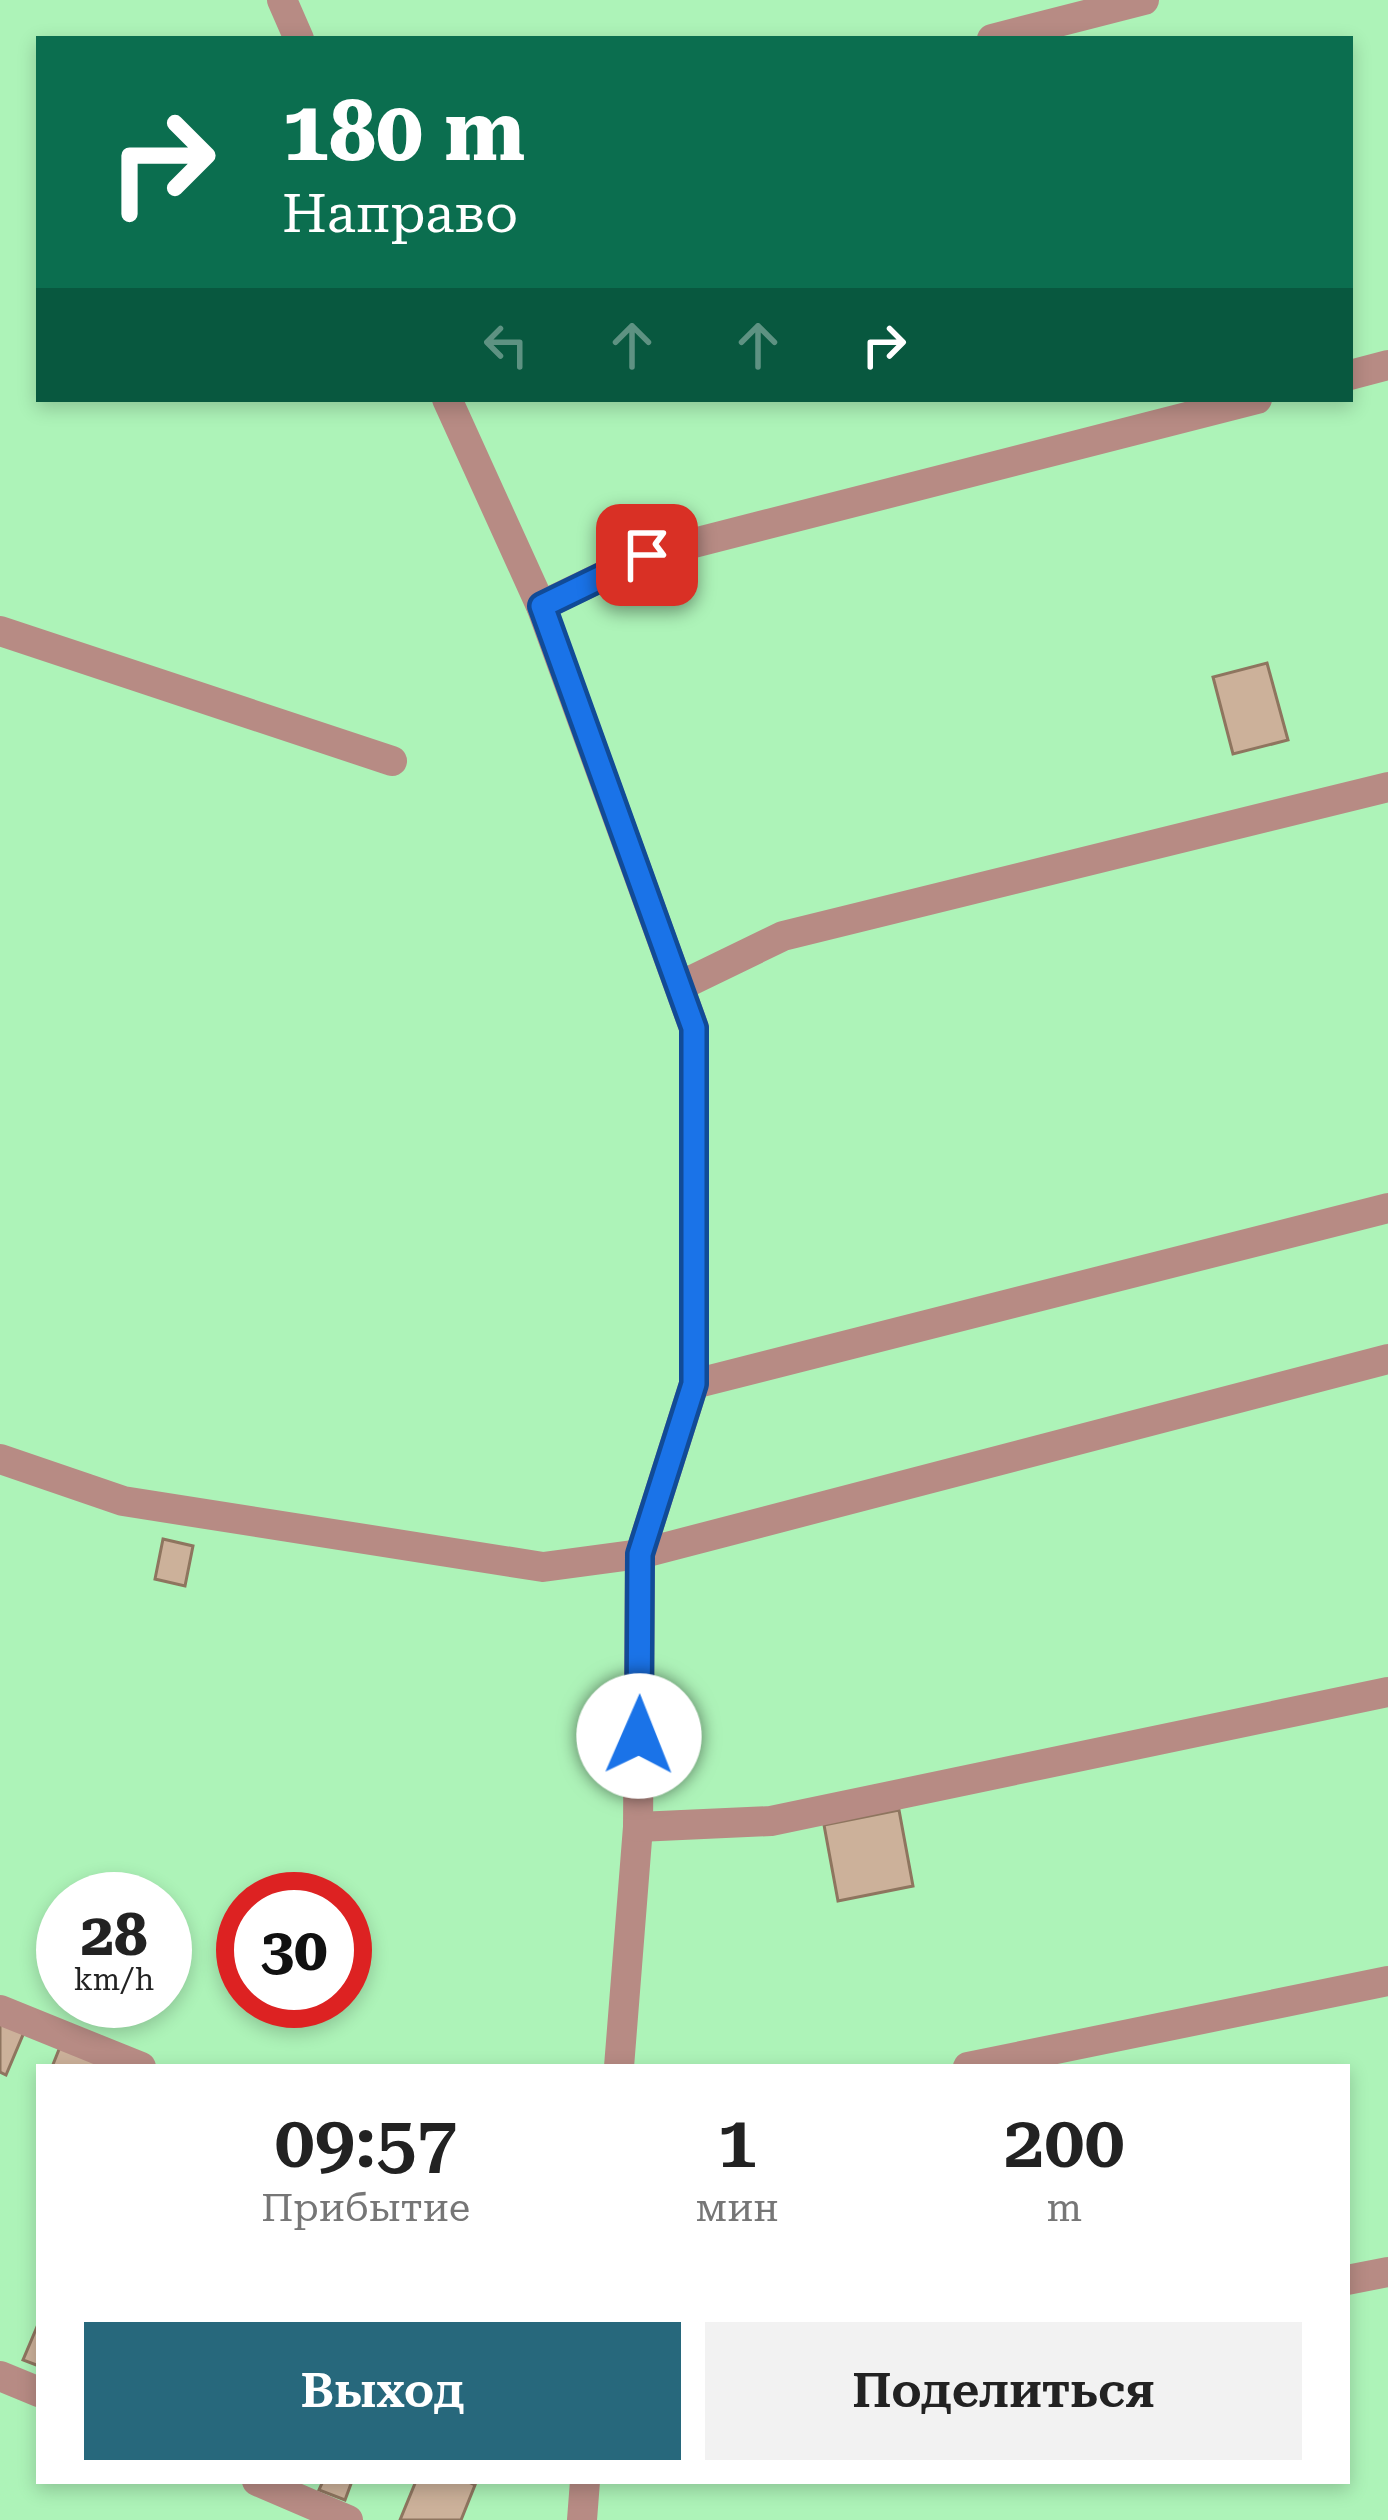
<!DOCTYPE html>
<html lang="ru">
<head>
<meta charset="utf-8">
<style>
	body { margin:0; font-family:"Roboto Serif",serif; background:#f2f2f2; color:#222; height:100vh; display:flex; flex-direction:column; font-size:45px; white-space:nowrap }
	* { box-sizing:border-box; margin:0 }
	p { font-size:39px; color:#767676 }
	.icon { flex:none; width:66px; height:66px; fill:none; stroke:currentColor; stroke-width:2; stroke-linecap:round; stroke-linejoin:round }
	.map { position:relative; flex:1; overflow:hidden }
	.drawer { position:absolute; left:36px; top:2064px; width:1314px; height:420px; display:flex; flex-direction:column; background:#fff; border-radius:0px; box-shadow:0 6px 18px #0003 }
	.drawer>* { flex:none }
	.guide { position:absolute; left:36px; top:36px; width:1317px; height:366px; border-radius:0px; box-shadow:0 6px 18px #0003; background:#0b6e4f; color:#fff; overflow:hidden }
	.speed { position:absolute; left:36px; top:1872px; display:flex; gap:24px; font-size:60px; font-weight:700; text-align:center }
	.speed>* { display:grid; place-content:center; width:156px; height:156px; border-radius:50%; background:#fff; box-shadow:0 6px 18px #0003; line-height:1 }
	.speed small { font-size:30px; font-weight:400 }
	.speed .limit { border:18px solid #d22; background:#fff; color:#111 }
	.pin { position:absolute; display:grid; place-items:center; width:102px; height:102px; color:#fff; margin:-51px; border-radius:24px; box-shadow:0 6px 18px #0006 }
	.me { position:absolute; width:132px; margin:-66px; rotate:1deg; stroke-linejoin:round; filter:drop-shadow(0 0 9px #0008) }
	.turn { display:flex; align-items:center; gap:42px; height:252px; padding:0 48px; font-size:54px }
	.turn .icon { width:156px; height:156px; stroke-width:2.5 }
	.turn b { display:block; font-size:84px; line-height:102px }
	.lanes { display:flex; align-items:center; height:114px; padding:0 48px; background:#0003; justify-content:center; gap:60px; direction:ltr }
	.lanes .off { opacity:.35 }
	.eta { display:flex; justify-content:space-evenly; align-items:center; height:204px; text-align:center }
	.eta b { font-size:72px; font-weight:600; line-height:84px }
	.cta { display:flex; gap:24px; margin-top:auto; padding:24px 48px }
	.cta a { flex:1; height:138px; border-radius:0px; background:#27687c; color:#fff; font-size:48px; font-weight:600; line-height:138px; text-align:center }
	.cta a+a { background:#f2f2f2; color:#222 }
	.map>svg:first-child { display:block }
</style>
</head>
<body>
<div class="map">
<svg width="1388" height="2520" viewBox="0 0 1388 2520">
	<rect width="100%" height="100%" fill="#fcebdc"/>
	<path fill="#adf3b8" fill-rule="evenodd" d="M0 0H1388V2520H0ZM39 39H1350V399H39ZM63 1899H165V2001H63ZM243 1899H345V2001H243ZM39 2067H1347V2481H39Z"/>
	<g fill="#ccb19a" stroke="#8e755f" stroke-width="3">
		<path d="M1267 663 1288 740 1233 754 1213 677Z"/>
		<path d="M163 1539 193 1546 185 1586 155 1579Z"/>
		<path d="M899 1810 913 1886 838 1901 824 1825Z"/>
		<path d="M0 2020 25 2030 6 2075 0 2072Z"/>
		<path d="M60 2047 98 2063 96 2067H52Z"/>
		<path d="M39 2322V2366L23 2360Z"/>
		<path d="M323 2481H352L345 2500 319 2490Z"/>
		<path d="M416 2481H466L475 2485 461 2520H400Z"/>
	</g>
	<g fill="none" stroke-linecap="round" stroke-linejoin="round">
		<g stroke="#b78b84" stroke-width="30">
			<path d="M282 0 299 39"/>
			<path d="M992 39 1144 0"/>
			<path d="M1350 375 1388 365"/>
			<path d="M447 399 541 606 694 1028V1384L640 1554 638 1827 619 2067"/>
			<path d="M541 606 647 555 1257 399"/>
			<path d="M0 631 392 761"/>
			<path d="M680 986 783 936 1388 787"/>
			<path d="M694 1384 1388 1208"/>
			<path d="M0 1459 123 1501 543 1567 640 1554 1388 1359"/>
			<path d="M638 1827 771 1821 1388 1692"/>
			<path d="M0 2010 141 2067"/>
			<path d="M968 2067 1388 1981"/>
			<path d="M1347 2280 1388 2272"/>
			<path d="M0 2376 39 2392"/>
			<path d="M257 2481 348 2520"/>
			<path d="M582 2520 585 2481"/>
		</g>
	</g>
	<g fill="none" stroke-linecap="round" stroke-linejoin="round">
		<defs>
			<path id="route" d="M639 1736 640 1554 694 1384V1028L542 606 647 555"/>
		</defs>
		<use href="#route" stroke="#114b97" stroke-width="30"/>
		<use href="#route" stroke="#1a73e8" stroke-width="21"/>
	</g>
</svg>
<div class="speed"><div>28<small>km/h</small></div><div class="limit">30</div></div>
<div class="pin" style="left:647px;top:555px;background:#d93025"><svg class="icon" aria-label="arrive" viewBox="0 0 24 24"><path d="M6 21V4h12l-3 4 3 4H6"/></svg></div>
<svg class="me" style="left:639px;top:1736px" viewBox="-20 -20 40 40"><circle r="19" fill="#fff"/><path d="M0-13L10 11 0 6-10 11z" fill="#1a73e8"/></svg>
<div class="guide">
<div class="turn"><svg class="icon" aria-label="right" viewBox="0 0 24 24"><path d="M7 20v-9h11M14 6l5 5-5 5"/></svg><div><b>180 m</b>Направо</div></div>
<div class="lanes"><svg class="icon off" aria-label="left" viewBox="0 0 24 24"><path d="M17 20v-9H6M10 6l-5 5 5 5"/></svg><svg class="icon off" aria-label="ahead" viewBox="0 0 24 24"><path d="M12 20V5M6 11l6-6 6 6"/></svg><svg class="icon off" aria-label="ahead" viewBox="0 0 24 24"><path d="M12 20V5M6 11l6-6 6 6"/></svg><svg class="icon" aria-label="right" viewBox="0 0 24 24"><path d="M7 20v-9h11M14 6l5 5-5 5"/></svg></div>
</div>
<section class="drawer">
<div class="eta">
<div><b>09:57</b><p>Прибытие</p></div>
<div><b>1</b><p>мин</p></div>
<div><b>200</b><p>m</p></div>
</div>
<div class="cta"><a>Выход</a><a>Поделиться</a></div>
</section>
</div>
</body>
</html>
